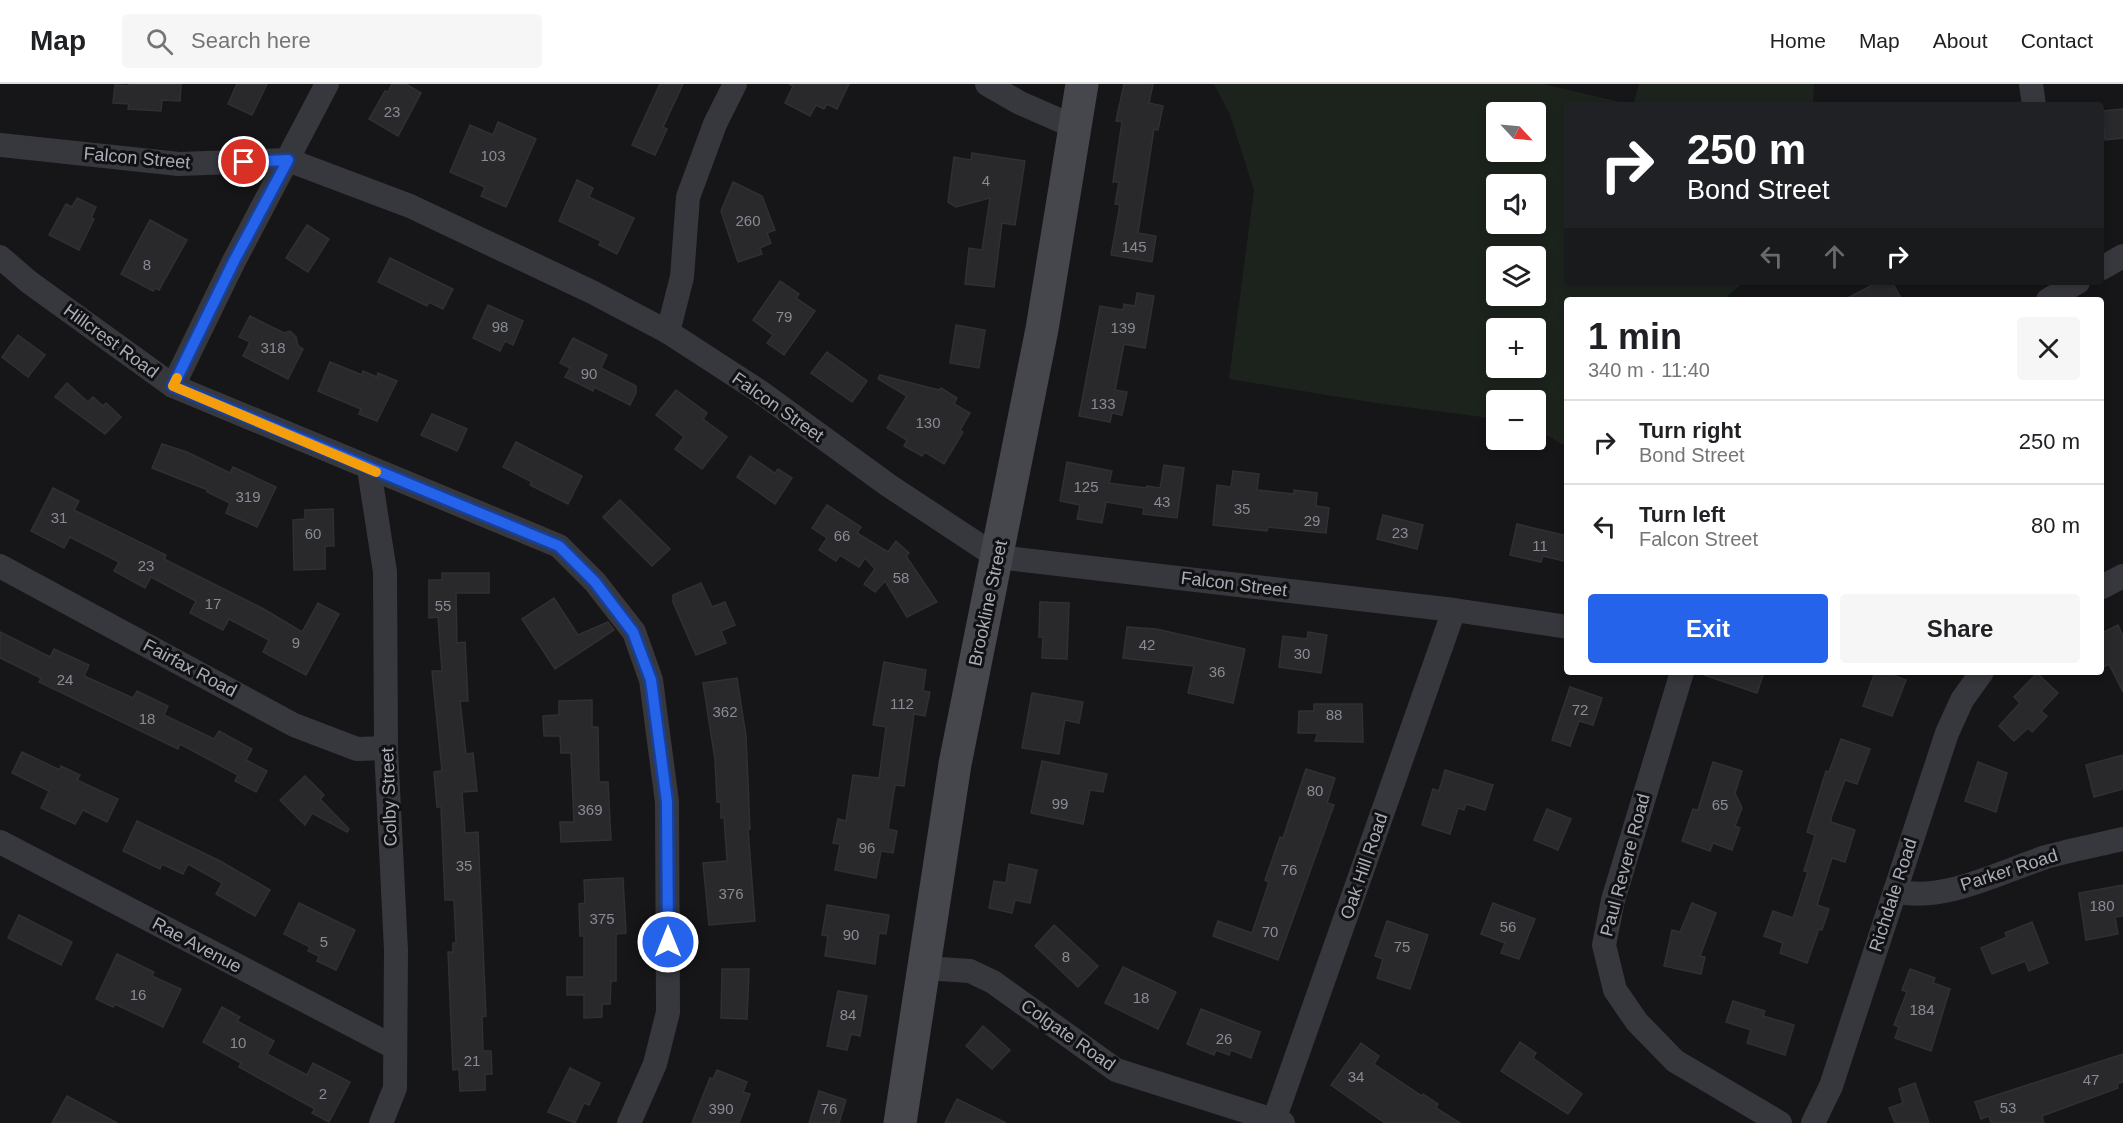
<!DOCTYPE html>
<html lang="en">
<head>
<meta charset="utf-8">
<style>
	body { margin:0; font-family:Arial,sans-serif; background:#f6f6f6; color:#202124; height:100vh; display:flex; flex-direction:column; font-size:22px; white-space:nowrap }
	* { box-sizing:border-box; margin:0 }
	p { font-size:20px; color:#757577 }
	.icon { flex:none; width:33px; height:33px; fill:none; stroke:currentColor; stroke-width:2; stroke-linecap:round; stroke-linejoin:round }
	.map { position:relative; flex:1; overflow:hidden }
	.sheet { position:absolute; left:1564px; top:213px; width:540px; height:378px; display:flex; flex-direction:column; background:#fff; border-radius:6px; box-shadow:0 3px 9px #0003 }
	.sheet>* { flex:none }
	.top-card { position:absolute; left:1564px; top:18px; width:540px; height:183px; border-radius:6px; box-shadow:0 3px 9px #0003; background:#202124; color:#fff; overflow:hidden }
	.needle { width:39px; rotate:116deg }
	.buttons { position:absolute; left:1486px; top:18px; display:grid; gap:12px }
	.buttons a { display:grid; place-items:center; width:60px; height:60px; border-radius:6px; background:#fff; box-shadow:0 3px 9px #0003; font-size:30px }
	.pin { position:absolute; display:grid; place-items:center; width:51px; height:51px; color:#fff; margin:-26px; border:3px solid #fff; border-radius:50%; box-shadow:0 2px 6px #0007 }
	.me { position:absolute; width:66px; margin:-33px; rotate:0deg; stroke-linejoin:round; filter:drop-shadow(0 0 4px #0008) }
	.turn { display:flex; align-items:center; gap:21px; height:126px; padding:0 24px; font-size:27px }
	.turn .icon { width:78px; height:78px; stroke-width:2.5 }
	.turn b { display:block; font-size:42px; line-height:51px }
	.lanes { display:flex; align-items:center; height:57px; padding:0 24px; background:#0003; justify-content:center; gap:30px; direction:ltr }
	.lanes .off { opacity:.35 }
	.round { display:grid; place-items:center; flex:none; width:63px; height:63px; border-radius:6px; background:#f6f6f6 }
	.overview { display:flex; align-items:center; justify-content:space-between; height:102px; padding:0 24px }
	h1 { font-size:36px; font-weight:700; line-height:45px }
	.button { display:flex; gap:12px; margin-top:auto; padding:12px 24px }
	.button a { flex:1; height:69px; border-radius:6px; background:#2563eb; color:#fff; font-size:24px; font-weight:700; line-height:69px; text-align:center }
	.button a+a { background:#f6f6f6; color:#202124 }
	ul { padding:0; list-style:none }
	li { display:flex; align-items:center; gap:18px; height:84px; padding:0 24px; border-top:2px solid #e0e0e0 }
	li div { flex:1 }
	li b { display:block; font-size:22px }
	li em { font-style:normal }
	header { display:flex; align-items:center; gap:36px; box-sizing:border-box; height:84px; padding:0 30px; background:#fff; border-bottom:2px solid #e0e0e0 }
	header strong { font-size:28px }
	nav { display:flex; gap:33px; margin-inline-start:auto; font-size:21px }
	.search { width:420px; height:54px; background:#f6f6f6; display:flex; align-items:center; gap:15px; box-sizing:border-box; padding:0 21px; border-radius:6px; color:#757577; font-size:22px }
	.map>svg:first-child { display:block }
</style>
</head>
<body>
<header>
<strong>Map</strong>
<div class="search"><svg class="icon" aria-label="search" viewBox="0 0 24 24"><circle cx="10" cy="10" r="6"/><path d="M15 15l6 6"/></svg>Search here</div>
<nav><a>Home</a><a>Map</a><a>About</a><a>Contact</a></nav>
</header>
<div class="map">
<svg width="2123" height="1039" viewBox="0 0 2123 1039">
	<rect width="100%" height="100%" fill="#161618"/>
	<path fill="#1c231d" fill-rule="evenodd" d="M1214 0H1543L1633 21 1639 0H1814L1813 21H1568V198H1744L1723 216H1568L1567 363 1536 345V316H1497V335L1376 319 1229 295 1254 106 1230 31ZM1497 28H1536V68H1497ZM1497 100H1536V140H1497ZM1497 172H1536V212H1497ZM1497 244H1536V284H1497Z"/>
	<g fill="#29292c" stroke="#303034" stroke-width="1.5">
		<path d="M129 0H181L180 17 162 16 161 27 128 25 129 20 113 19 115 1 129 2Z"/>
		<path d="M237 0H267L252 31 228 20Z"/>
		<path d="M392 0H406L421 9 398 52 369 35 385 7 388 8Z"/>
		<path d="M660 0H683L663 43 667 45 655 71 632 61Z"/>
		<path d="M789 0H849L837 25 827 20 824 25 816 21 810 32 785 19 793 2Z"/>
		<path d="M1124 0H1153L1149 19 1163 22 1158 46 1154 45 1138 149 1156 152 1152 178 1111 171 1120 121 1115 120 1119 98H1113L1122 38 1116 37Z"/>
		<path d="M2123 25V54L2105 56 2102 27Z"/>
		<path d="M498 38 536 55 506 123 481 112 485 103 450 88 470 41 493 51Z"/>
		<path d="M972 69 1025 77 1015 141 1002 139 994 203 965 200 969 164 982 166 990 114 956 123 948 118 954 73 971 76Z"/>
		<path d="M577 96 593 104 589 113 634 134 617 170 599 161 601 157 559 137Z"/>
		<path d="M733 98 762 112 775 146 767 149 771 159 760 164 762 170 738 178 721 127Z"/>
		<path d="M77 114 96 123 91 134 94 135 79 166 49 151 66 120 72 123Z"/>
		<path d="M150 136 187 156 159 206 155 204 153 207 121 190Z"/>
		<path d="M307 141 329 155 308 188 286 174Z"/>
		<path d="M390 174 453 205 443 225 429 218 427 222 378 198Z"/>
		<path d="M780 197 799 210 796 214 815 227 784 271 767 259 773 251 753 236Z"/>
		<path d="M1878 198H1892L1902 216H1844Z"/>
		<path d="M1137 209 1154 212 1145 264 1124 260 1115 306 1127 308 1122 331 1112 329 1110 338 1079 332 1100 222 1123 226 1124 220 1135 222Z"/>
		<path d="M488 221 523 237 513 261 505 257 500 267 473 254Z"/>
		<path d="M250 232 284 249 290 247 296 253 298 262 303 265 288 295 243 272 250 258 239 253Z"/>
		<path d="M956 241 985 246 979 284 950 279Z"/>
		<path d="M18 251 45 271 28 293 2 273Z"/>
		<path d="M573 254 607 271 601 284 636 302V309L630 321 594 303 593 307 565 293 570 284 560 279Z"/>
		<path d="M827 268 867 297 852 318 811 289Z"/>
		<path d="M330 278 362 291 363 287 377 293 378 289 397 297 377 337 359 330 361 325 318 307Z"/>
		<path d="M880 291 939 306 941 304 957 314 954 320 970 329 960 346 963 348 944 380 925 368 922 372 904 362 907 356 887 344 907 312 878 295Z"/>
		<path d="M67 299 88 318 93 313 103 322 106 319 121 333 105 350 55 313Z"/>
		<path d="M676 306 707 329 703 335 727 353 702 385 675 365 684 353 656 331Z"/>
		<path d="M432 330 467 345 457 367 421 351Z"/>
		<path d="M516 358 582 392 568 420 530 401 532 398 503 383Z"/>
		<path d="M162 360 187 368 230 389 233 383 276 403 257 443 226 429 230 419 207 408 208 406 152 384Z"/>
		<path d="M750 372 775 389 778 385 792 394 775 420 737 393Z"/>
		<path d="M1067 378 1112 387 1109 399 1146 404 1147 402 1160 404 1164 381 1184 384 1177 434 1143 430 1144 424 1106 418 1102 439 1077 435 1080 421 1060 417Z"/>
		<path d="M1233 387 1259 390 1257 406 1294 410V406L1317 409 1316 422 1329 424 1326 449 1268 443 1267 447 1213 441 1217 401 1231 403Z"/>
		<path d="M53 404 79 417 74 426 166 471 164 475 262 524 302 548 318 519 339 530 306 591 263 568 269 556 229 535 223 546 190 529 196 517 151 493 145 504 114 487 119 478 70 453 64 464 31 447Z"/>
		<path d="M620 416 670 465 652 482 603 433Z"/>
		<path d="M827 421 861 443 857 449 888 468 896 457 909 469 906 472 937 518 907 533 885 497 875 508 864 500 875 485 865 474 859 483 840 471 836 477 819 466 827 454 812 444Z"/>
		<path d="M333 425 334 462H325V485L294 486 293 436 305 435V426Z"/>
		<path d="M1383 431 1423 441 1417 465 1377 455Z"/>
		<path d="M1517 440 1568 452V478L1543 472 1541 478 1510 471Z"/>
		<path d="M442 489H489V509H456L457 559 465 558 468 617H460L466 670 473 669 477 707 462 708 465 749 478 748 486 932 482 933 483 967H491L492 990H485V1006L460 1007 459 985 453 986 448 868H453V859H456L454 816H445L441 723H437L434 688 442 687 432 587H442L438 533 429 534V496H442Z"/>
		<path d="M701 499 712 523 725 518 735 541 721 547 726 559 696 571 673 518V511Z"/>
		<path d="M554 514 578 551 608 538 614 546 555 585 522 535Z"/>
		<path d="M1040 518 1069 519 1067 575 1042 574 1043 553H1039Z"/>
		<path d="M2118 541 2123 552V608L2109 580 2102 584V549Z"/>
		<path d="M1127 543 1156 545 1245 565 1233 619 1188 609 1194 582 1123 574Z"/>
		<path d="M0 548 50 573 54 565 89 581 84 592 133 614 137 607 168 622 164 631 214 655 219 647 252 665 246 676 267 687 256 708 235 697 238 691 180 660 178 665 39 598 41 594 0 574Z"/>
		<path d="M1308 548 1327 551 1321 589 1279 583 1283 552 1307 555Z"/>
		<path d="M884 578 926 586 923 607 930 608 925 632 914 630 904 702 895 701 888 745 897 747 893 769 881 767 876 794 835 786 840 760 833 759 838 735 846 737 853 691 879 694 886 643 873 641Z"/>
		<path d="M1705 588H1764L1757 609 1704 591Z"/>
		<path d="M1875 588H1884L1906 596 1892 632 1863 622Z"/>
		<path d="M2037 589 2058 609 2041 627 2047 632 2032 648 2028 644 2014 657 1999 642 2020 619 2014 613Z"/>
		<path d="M737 594 746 652 750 745H748L755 837 709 841 703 779 727 777 724 733 721 734V718H717L715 676 703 599Z"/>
		<path d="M1570 603 1602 614 1593 641 1579 637 1570 662 1552 656Z"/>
		<path d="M1032 609 1083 618 1079 639 1065 636 1059 670 1022 664Z"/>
		<path d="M592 616V643H598L599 698H608L611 756 561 758 560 738H574L571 669H561L560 652H544L543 632 559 631V617Z"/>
		<path d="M1314 620H1362L1363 658 1315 657 1318 649H1298L1299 627H1314Z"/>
		<path d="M1841 655 1870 665 1857 700 1845 696 1831 734V738L1855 746 1845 778 1832 774 1817 821 1829 825 1822 846 1819 845 1807 879 1780 869 1783 859 1764 852 1773 827 1793 834 1808 788 1804 787 1815 751 1807 748 1826 687 1829 688Z"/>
		<path d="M22 668 60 686 61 682 80 691 77 696 118 715 107 738 83 726 75 740 41 724 49 707 12 689Z"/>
		<path d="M2123 671V705L2094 713 2086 681Z"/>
		<path d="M1042 677 1107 690 1103 708 1090 706 1083 740 1031 729Z"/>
		<path d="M1713 678 1742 687 1735 709 1742 724 1735 742 1740 744 1732 766 1713 759 1710 767 1682 757 1693 725 1698 726Z"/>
		<path d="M1978 678 2007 689 1996 728 1965 717Z"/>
		<path d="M1306 685 1335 694 1327 719 1334 721 1278 876 1213 852 1218 837 1252 849 1269 798 1265 796 1280 753 1283 754Z"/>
		<path d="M1445 686 1493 701 1485 726 1466 720 1464 726 1458 724 1450 750 1422 741 1433 705 1439 707Z"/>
		<path d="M305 692 324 711 320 715 349 745 347 748 312 729 305 741 280 716Z"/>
		<path d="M1547 725 1571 735 1558 766 1534 756Z"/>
		<path d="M137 737 220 777 270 806 255 832 216 810 222 799 188 780 183 790 162 780 160 785 123 767Z"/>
		<path d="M1009 780 1037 786 1030 819 1015 816 1012 829 989 824 994 797 1006 799Z"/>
		<path d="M623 794 626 849 616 850V897H611L610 920H602V933L584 934V911H567V893H584V852H580L579 820 585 819 584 796Z"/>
		<path d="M2123 801V832L2115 833 2118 850 2086 856 2079 809Z"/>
		<path d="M299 819 355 846 336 886 317 877 319 872 308 867 310 863 284 850Z"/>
		<path d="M1493 819 1535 835 1519 875 1501 869 1505 859 1481 850Z"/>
		<path d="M1692 819 1716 829 1700 872 1705 873 1701 890 1664 882 1672 846 1680 848Z"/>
		<path d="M827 821 889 831 886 850 879 849 875 880 825 872 828 852 822 851Z"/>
		<path d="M19 831 72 858 61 881 8 854Z"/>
		<path d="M1387 837 1428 851 1410 905 1377 894 1383 875 1375 872Z"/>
		<path d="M2032 838 2048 879 2029 887 2025 877 1992 890 1981 864 2007 853 2005 849Z"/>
		<path d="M1054 841 1098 882 1078 903 1035 862Z"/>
		<path d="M117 870 154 888 152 892 181 905 163 943 115 920 113 923 96 915Z"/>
		<path d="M1123 883 1176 908 1158 945 1105 919Z"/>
		<path d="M722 885H749L747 935 721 934Z"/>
		<path d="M1910 885 1935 894 1933 899 1950 905 1931 967 1895 954 1899 943 1894 941 1907 908 1902 906Z"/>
		<path d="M838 907 867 912 860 952 851 950 847 966 827 962Z"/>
		<path d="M1733 917 1765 927 1763 932 1794 941 1785 971 1747 959 1751 946 1726 938Z"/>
		<path d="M222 923 240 933 237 937 274 957 267 970 307 991 313 979 350 998 329 1038 312 1029 315 1025 239 983 241 979 203 958Z"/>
		<path d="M1201 925 1260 948 1251 974 1231 966 1229 971 1216 966 1214 971 1187 960Z"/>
		<path d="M983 942 1010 966 992 985 966 962Z"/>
		<path d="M1520 958 1536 969 1533 974 1582 1010 1568 1030 1501 987Z"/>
		<path d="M1361 959 1379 972 1374 980 1422 1012 1423 1010 1438 1020 1436 1024 1460 1039H1385L1331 1001Z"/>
		<path d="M2123 970V998L2117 1000 2118 1004 2042 1032 2044 1039H1991L1989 1032 1981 1035 1975 1018Z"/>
		<path d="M570 984 600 999 589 1021 584 1019 575 1039 548 1028Z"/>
		<path d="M717 986 747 998 743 1008 750 1010 739 1039H692L710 994 713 995Z"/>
		<path d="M1915 999 1929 1039H1895L1889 1024 1903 1019 1899 1005Z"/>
		<path d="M819 1007 846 1016 839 1039H809Z"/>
		<path d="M67 1012 117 1039H52Z"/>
		<path d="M957 1015 1006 1039H945Z"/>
	</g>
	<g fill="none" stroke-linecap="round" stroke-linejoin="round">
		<g stroke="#37383d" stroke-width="24">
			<path d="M987 0 1020 19 1075 43"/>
			<path d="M2031 0 2034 21"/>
			<path d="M0 61 179 80 288 76 410 122 592 208 668 248 759 307 888 401 997 473 1454 526 1568 543"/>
			<path d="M0 173 29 198 173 302 559 462 595 498 634 548 651 596 667 718 668 928 655 980 629 1039"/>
			<path d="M2102 184 2123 172"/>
			<path d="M2048 216 2078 198"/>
			<path d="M668 248 682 193 688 113 715 40 735 0"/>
			<path d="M173 302 234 177 327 0"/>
			<path d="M369 385 385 488 386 664 396 866 395 1004 381 1039"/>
			<path d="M0 482 294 641 357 665 386 664"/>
			<path d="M2102 503 2123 492"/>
			<path d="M1682 588 1613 816 1604 861 1615 906 1637 938 1675 977 1780 1039"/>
			<path d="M0 758 394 963"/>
			<path d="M1895 807C1943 819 2000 788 2046 773 2071 766 2097 761 2123 755"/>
			<path d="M925 884 970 887 993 898 1116 986 1283 1039"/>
			<path d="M1273 1039 1454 526"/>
			<path d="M1813 1039 1831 1002 1947 649 1962 616 1982 588"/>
		</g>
		<path stroke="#45474d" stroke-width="33" d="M900 1039 955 680 1042 245 1082 0"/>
	</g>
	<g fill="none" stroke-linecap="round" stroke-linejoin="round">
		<defs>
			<path id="route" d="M244 78 288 76 234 177 173 302 559 462 595 498 633 548 651 596 667 718 668 858"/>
		</defs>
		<use href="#route" stroke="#184099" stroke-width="15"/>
		<use href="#route" stroke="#2563eb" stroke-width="10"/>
		<path stroke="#f59e0b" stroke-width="10" d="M177 294 173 302 376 388"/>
	</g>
	<g text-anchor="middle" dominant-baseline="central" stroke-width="6" stroke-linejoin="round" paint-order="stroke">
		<g font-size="15" fill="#888b94">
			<text x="392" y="27">23</text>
			<text x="493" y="71">103</text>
			<text x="986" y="96">4</text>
			<text x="748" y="136">260</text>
			<text x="1134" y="162">145</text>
			<text x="147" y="180">8</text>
			<text x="784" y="232">79</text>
			<text x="500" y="242">98</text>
			<text x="1123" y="243">139</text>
			<text x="273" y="263">318</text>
			<text x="589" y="289">90</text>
			<text x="1103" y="319">133</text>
			<text x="928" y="338">130</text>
			<text x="1086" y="402">125</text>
			<text x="248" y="412">319</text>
			<text x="1162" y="417">43</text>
			<text x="1242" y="424">35</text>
			<text x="59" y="433">31</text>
			<text x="1312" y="436">29</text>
			<text x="1400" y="448">23</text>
			<text x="313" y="449">60</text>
			<text x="842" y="451">66</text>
			<text x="1540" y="461">11</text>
			<text x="146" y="481">23</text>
			<text x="901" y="493">58</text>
			<text x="213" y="519">17</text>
			<text x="443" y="521">55</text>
			<text x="296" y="558">9</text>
			<text x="1147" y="560">42</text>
			<text x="1302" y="569">30</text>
			<text x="1217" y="587">36</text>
			<text x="65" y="595">24</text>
			<text x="902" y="619">112</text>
			<text x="1580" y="625">72</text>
			<text x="725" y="627">362</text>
			<text x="1334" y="630">88</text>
			<text x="147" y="634">18</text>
			<text x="1315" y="706">80</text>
			<text x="1060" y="719">99</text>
			<text x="1720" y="720">65</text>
			<text x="590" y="725">369</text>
			<text x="867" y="763">96</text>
			<text x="464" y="781">35</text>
			<text x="1289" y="785">76</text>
			<text x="731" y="809">376</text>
			<text x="2102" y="821">180</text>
			<text x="602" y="834">375</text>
			<text x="1508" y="842">56</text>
			<text x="1270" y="847">70</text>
			<text x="851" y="850">90</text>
			<text x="324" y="857">5</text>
			<text x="1402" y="862">75</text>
			<text x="1066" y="872">8</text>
			<text x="138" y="910">16</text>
			<text x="1141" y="913">18</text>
			<text x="1922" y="925">184</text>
			<text x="848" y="930">84</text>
			<text x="1224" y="954">26</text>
			<text x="238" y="958">10</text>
			<text x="472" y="976">21</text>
			<text x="1356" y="992">34</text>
			<text x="2091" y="995">47</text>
			<text x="323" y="1009">2</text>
			<text x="2008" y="1023">53</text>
			<text x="721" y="1024">390</text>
			<text x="829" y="1024">76</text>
		</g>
		<g font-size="18" fill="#a8adb8" stroke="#111113">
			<text transform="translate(137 74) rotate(5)">Falcon Street</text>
			<text transform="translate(111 257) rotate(36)">Hillcrest Road</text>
			<text transform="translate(778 323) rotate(35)">Falcon Street</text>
			<text transform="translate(1234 500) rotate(7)">Falcon Street</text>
			<text transform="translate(988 519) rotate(-78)">Brookline Street</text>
			<text transform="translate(190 584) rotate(28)">Fairfax Road</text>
			<text transform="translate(389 713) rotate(-92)">Colby Street</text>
			<text transform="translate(1625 781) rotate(-75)">Paul Revere Road</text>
			<text transform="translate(1364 782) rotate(-71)">Oak Hill Road</text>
			<text transform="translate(2009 786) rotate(-18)">Parker Road</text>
			<text transform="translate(1893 811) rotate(-72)">Richdale Road</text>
			<text transform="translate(197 861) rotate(28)">Rae Avenue</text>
			<text transform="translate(1068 951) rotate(35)">Colgate Road</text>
		</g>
	</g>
</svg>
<div class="buttons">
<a><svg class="needle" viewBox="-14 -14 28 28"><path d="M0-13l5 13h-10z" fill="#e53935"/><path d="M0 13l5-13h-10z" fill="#757577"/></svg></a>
<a><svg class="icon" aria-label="sound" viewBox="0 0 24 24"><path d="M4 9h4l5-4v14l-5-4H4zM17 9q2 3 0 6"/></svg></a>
<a><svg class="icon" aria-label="layers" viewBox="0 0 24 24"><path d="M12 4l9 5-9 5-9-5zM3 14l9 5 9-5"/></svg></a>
<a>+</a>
<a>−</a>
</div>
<div class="pin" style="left:244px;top:78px;background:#d93025"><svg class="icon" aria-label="arrive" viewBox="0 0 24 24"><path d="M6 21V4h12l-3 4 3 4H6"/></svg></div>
<svg class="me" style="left:668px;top:858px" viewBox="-20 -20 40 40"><circle r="17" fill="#2563eb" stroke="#fff" stroke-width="3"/><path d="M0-11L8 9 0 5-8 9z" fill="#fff"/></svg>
<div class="top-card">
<div class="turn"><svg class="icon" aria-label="right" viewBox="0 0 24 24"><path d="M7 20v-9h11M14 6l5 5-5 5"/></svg><div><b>250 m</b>Bond Street</div></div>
<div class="lanes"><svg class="icon off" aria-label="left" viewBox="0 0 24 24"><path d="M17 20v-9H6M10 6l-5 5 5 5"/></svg><svg class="icon off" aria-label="ahead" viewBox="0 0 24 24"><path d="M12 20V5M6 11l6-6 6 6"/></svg><svg class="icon" aria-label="right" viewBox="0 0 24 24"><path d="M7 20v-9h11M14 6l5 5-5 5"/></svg></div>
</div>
<section class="sheet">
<div class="overview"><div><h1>1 min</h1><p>340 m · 11:40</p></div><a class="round"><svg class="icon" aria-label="close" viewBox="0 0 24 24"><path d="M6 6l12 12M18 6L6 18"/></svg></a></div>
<ul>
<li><svg class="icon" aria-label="right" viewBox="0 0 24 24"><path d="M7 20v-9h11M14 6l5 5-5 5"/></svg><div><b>Turn right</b><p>Bond Street</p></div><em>250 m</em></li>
<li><svg class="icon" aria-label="left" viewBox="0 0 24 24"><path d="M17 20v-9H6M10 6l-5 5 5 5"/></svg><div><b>Turn left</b><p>Falcon Street</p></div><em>80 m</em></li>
</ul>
<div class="button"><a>Exit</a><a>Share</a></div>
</section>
</div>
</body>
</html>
